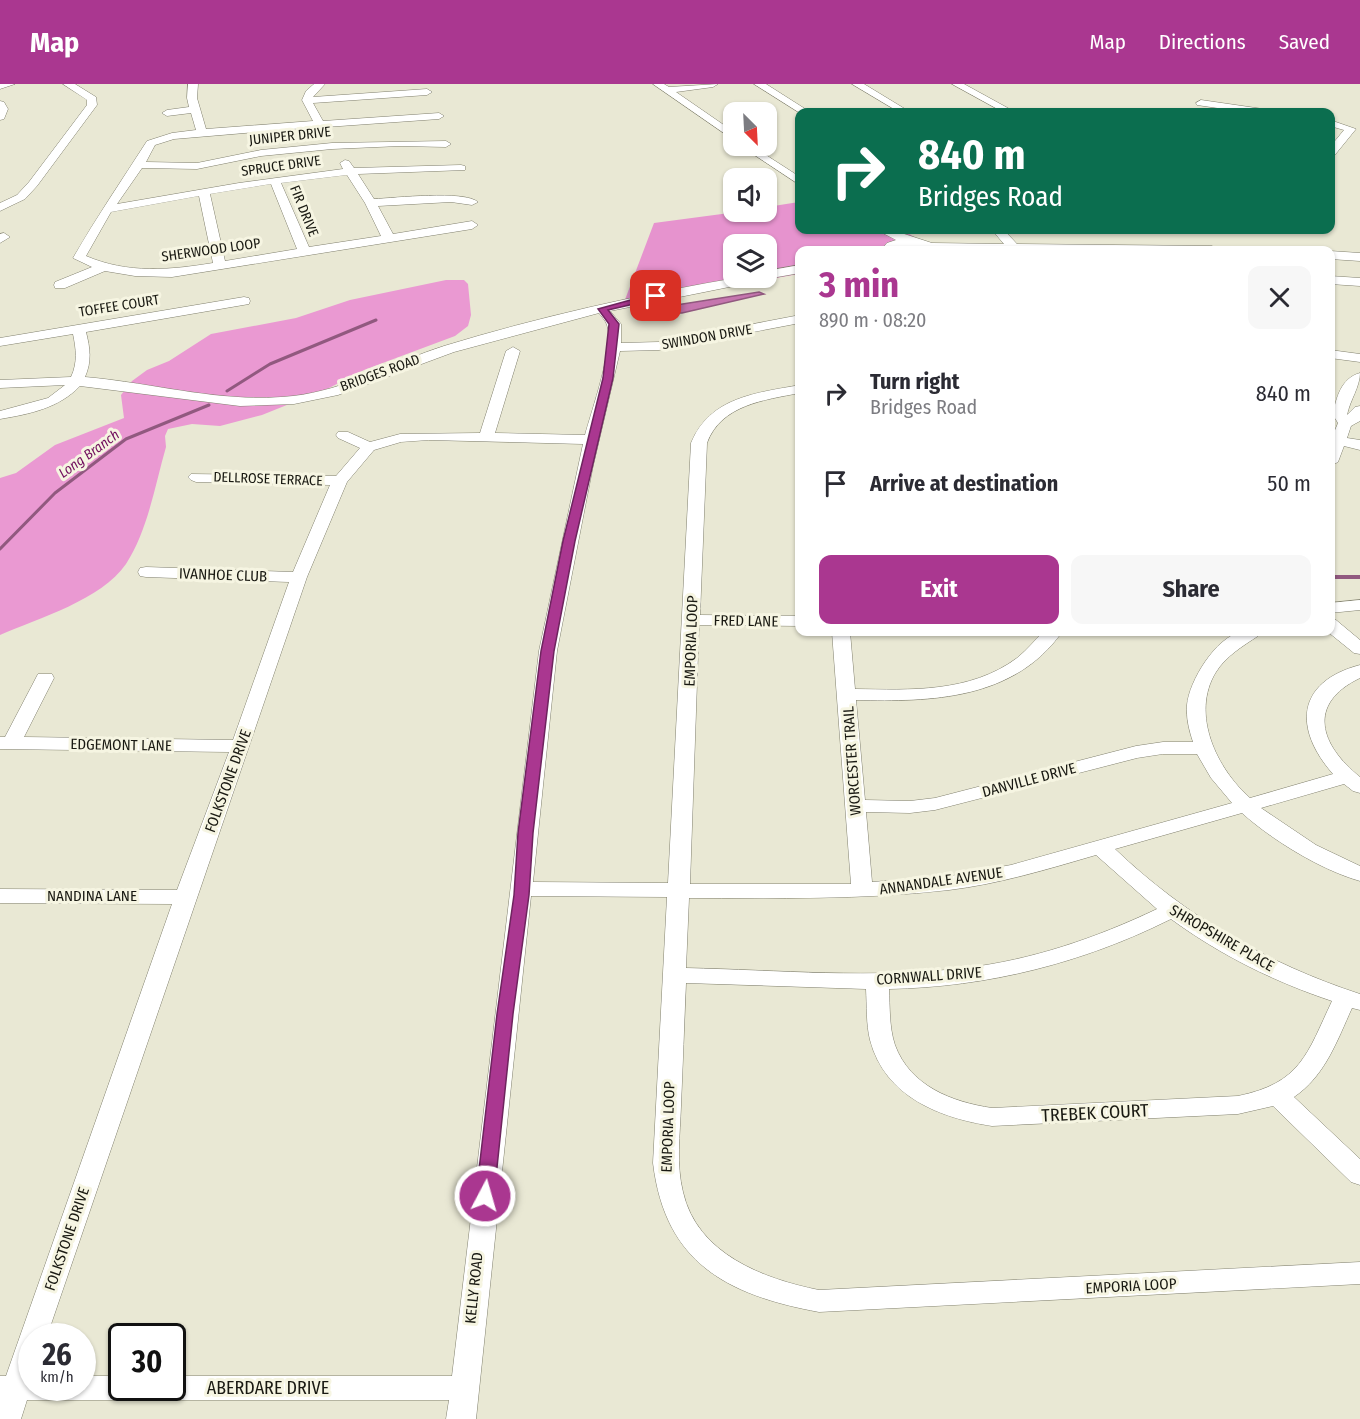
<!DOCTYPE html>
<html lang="en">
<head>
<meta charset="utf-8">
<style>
	body { margin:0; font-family:"Fira Sans Condensed",sans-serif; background:#f7f7f7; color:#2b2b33; height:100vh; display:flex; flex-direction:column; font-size:22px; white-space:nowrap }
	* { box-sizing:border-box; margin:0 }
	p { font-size:20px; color:#7c7c81 }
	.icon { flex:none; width:33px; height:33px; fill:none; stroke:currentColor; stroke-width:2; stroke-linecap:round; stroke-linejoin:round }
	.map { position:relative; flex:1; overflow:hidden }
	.panel { position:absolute; left:795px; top:162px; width:540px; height:390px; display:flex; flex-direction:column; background:#fff; border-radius:12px; box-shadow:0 2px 4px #0004 }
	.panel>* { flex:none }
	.top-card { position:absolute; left:795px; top:24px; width:540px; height:126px; border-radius:12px; box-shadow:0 2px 4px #0004; background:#0b6e4f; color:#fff; overflow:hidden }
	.needle { width:39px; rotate:156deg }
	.tools { position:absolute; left:723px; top:18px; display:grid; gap:12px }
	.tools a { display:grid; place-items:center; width:54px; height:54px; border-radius:12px; background:#fff; box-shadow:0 2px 4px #0004; font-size:30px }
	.speed { position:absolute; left:18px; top:1239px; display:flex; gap:12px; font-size:30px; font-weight:700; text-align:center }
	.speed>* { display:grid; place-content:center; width:78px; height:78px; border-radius:50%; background:#fff; box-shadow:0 2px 4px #0004; line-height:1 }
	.speed small { font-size:15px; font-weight:400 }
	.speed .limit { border:3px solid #111; border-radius:9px; background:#fff; color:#111 }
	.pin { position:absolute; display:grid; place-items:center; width:51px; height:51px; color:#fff; margin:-26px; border-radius:12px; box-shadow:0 3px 9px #0006 }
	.me { position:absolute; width:66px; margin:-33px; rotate:6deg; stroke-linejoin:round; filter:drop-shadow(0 0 4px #0008) }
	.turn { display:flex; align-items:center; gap:21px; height:126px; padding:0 24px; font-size:27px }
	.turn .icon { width:78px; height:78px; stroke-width:2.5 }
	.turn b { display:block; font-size:42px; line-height:51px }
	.round { display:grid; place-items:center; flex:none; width:63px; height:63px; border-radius:12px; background:#f7f7f7 }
	.head { display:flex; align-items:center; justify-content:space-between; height:102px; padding:0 24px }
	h1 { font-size:36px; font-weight:700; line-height:45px; color:#aa3790 }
	.action { display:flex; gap:12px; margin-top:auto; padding:12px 24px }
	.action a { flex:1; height:69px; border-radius:12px; background:#aa3790; color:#fff; font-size:24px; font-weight:700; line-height:69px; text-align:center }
	.action a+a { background:#f7f7f7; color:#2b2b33 }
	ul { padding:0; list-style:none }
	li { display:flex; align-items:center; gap:18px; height:90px; padding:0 24px }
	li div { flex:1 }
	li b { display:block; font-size:22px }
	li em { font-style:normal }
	header { display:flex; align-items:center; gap:36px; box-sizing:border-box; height:84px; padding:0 30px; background:#aa3790; color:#fff }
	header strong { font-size:28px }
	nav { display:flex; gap:33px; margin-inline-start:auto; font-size:21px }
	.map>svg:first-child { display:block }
</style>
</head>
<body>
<header>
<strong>Map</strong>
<nav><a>Map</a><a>Directions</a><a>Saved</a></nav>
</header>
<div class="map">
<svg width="1360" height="1335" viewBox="0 0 1360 1335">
	<rect width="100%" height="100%" fill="#e9e8d4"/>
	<path fill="#ea99d2" d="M446 196H464L468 200 471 231 468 242 455 252 364 286 329 304 262 331 220 342 192 340 168 345 165 352 166 363C155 401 148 446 126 480 101 516 39 534 0 551V394L16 389 55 361 124 334 121 311 132 297 147 286 169 277 211 250 296 234 350 216Z"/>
	<path fill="#e693ce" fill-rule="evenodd" d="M799 118 800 146H903L935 166H800L799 190 623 221 654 139 737 128H766L767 123ZM734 160H766V194H734Z"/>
	<path fill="#c575ae" stroke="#91597f" stroke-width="1.5" d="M759 208 764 210 682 229H670L663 226 670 222Z"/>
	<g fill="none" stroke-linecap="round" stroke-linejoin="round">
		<g stroke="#91597f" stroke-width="3">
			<path d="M227 307 270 280 376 236"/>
			<path d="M0 465 55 409 126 355 209 321"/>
		</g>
		<path stroke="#91597f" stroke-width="4" d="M1330 493H1360"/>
		<defs>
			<g id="minor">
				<path d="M0 0H15L0 5Z"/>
				<path d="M63 0H75L96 13 97 21 37 102 25 115 0 127V119L17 111 29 98 87 21V16Z"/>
				<path d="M188 0H198L197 14 206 45 313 37 302 16 306 7 314 0H325L313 13 427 5 432 8 427 11 313 19 323 37 439 29 444 32 439 35 326 43 329 48 324 51 320 50 316 43 174 55 155 61 146 78 197 79 261 66 332 59 446 57 451 60 446 63 400 62 332 65 261 72 197 85 142 84 117 120 239 99 343 85 340 79 345 76 349 77 354 84 461 81 465 82V86L358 90 374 115C395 114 464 106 478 118L472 121 451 118 378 122 393 150 472 137 478 141 472 145 172 193 135 192 105 187 65 204H55L54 201 55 198 92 183 73 174C96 134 122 96 147 57L172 49 196 46 191 29 167 32 162 29 167 26 189 23 187 14ZM347 91 365 119 381 152 309 163 281 99ZM271 100 297 165 225 177 210 110ZM199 112 213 179C170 186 128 190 86 172L111 128Z"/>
				<path d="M653 0H664L669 3 718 0 713 3 676 8 734 48V56Z"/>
				<path d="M754 0H766L810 28 800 29Z"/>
				<path d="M852 0H864L910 28H899Z"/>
				<path d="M952 0H964L1015 28H1003Z"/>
				<path d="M1201 16 1263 25 1268 28H1245L1197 21 1196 19Z"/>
				<path d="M0 17 4 18 8 25 4 35 0 36Z"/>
				<path d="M1330 36 1356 45 1334 72 1330 73V63L1344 46 1330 42Z"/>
				<path d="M741 62H752L800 93V101Z"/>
				<path d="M877 146H892L932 159 1004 160 992 146H1004L1017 160 1212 162 1218 166H927C909 158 898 166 881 166L887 159 896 156Z"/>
				<path d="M4 149 10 153 0 159V150Z"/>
				<path d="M1330 167 1360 169V177L1330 175Z"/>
				<path d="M800 181V189L766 195 761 194H766V187Z"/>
				<path d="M1330 192 1360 194V202L1330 200Z"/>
				<path d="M736 194H760L754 198 610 227 621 240V259L659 258 800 231V239L659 266 620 267 593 382 557 567 533 798 668 799 691 359C710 313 756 309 800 301V309C764 316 721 321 707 359L700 531 800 532V542L699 541 690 800H851L832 548H850L855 605C910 606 970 609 1017 574 1027 566 1035 556 1043 548H1062C1014 616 931 618 856 616L865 716 910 717 935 714 1136 662 1163 658H1193C1189 646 1186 634 1187 621 1189 597 1216 553 1241 548 1247 546 1255 548 1261 548L1258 552C1243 562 1226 572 1216 588 1190 630 1217 685 1250 714L1333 690C1294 646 1295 598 1360 581V594C1306 620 1320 661 1360 693V709L1353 707 1344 700 1261 724 1316 761 1360 782V797C1321 786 1272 756 1242 729L1115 765C1185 832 1268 880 1360 910V926L1352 924C1337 957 1325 992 1294 1013L1360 1075V1101L1351 1098 1273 1022 1238 1030 992 1042C940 1034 885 1013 870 956 866 940 867 922 866 905L686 899C684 940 683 981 681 1022 680 1051 676 1080 683 1108 697 1170 764 1195 819 1206L1360 1178V1200L819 1228C727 1211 665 1179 653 1079L667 813 531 812 476 1335H446L449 1316H27L21 1335H0V1292H6L172 820 0 819V805L177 806 229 668 0 665V653H5L38 590H52L54 594 24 653 233 656 289 498 146 493 140 492 138 488 140 484 146 483 293 488 330 401 196 398 191 396 188 393 191 390 336 392 360 364 338 354 336 351 338 348H348L370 358 400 350 480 349 506 267 513 263 520 267 495 349 585 351C591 328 615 261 607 241 606 237 601 232 599 229L454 268 338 311 294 320 240 322 80 302C59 324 30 330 0 335V327L48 314 65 301 0 304V296L71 293C78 278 76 265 73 250L0 262V254L244 213 249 214 250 217 249 220 86 248C90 264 92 277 85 293 155 299 223 320 293 312 346 306 394 278 444 262 539 233 637 211 736 194ZM429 356 583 360 539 567 452 1292H172V1304H122V1292H82V1304H32V1252H47L307 493 347 398 374 366 401 358ZM1163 670H1197L1211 694 1232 719 1011 781 951 792 872 798 866 728 910 729 935 726 1137 674ZM1096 771 1157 825C1096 854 1032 876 965 884 873 895 779 886 686 884L689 814C776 814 862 816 949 806 999 800 1048 785 1096 771ZM1171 835C1220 871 1275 898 1332 917 1307 970 1301 999 1238 1012L992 1024C952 1018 910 1002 895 961 889 943 890 923 889 905 988 903 1083 879 1171 835Z"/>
				<path d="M1330 266 1360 270V278L1330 274Z"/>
				<path d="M1360 289C1360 303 1350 316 1347 331L1355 323 1360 322V337L1351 342 1347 354 1360 356V366L1344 362 1338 378 1330 382V351H1333L1338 339 1333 331C1336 314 1341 294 1360 289Z"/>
				<path d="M1360 516V526L1330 529V519Z"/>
				<path d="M1330 535 1336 536 1360 556V570L1354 569 1328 548H1330Z"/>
			</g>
		</defs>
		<use href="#minor" stroke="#81806e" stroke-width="1"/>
		<use href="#minor" fill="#fff" fill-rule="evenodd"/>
	</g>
	<path fill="#aa3790" stroke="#6e245e" stroke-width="1.5" d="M656 209 660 210V214L608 226 619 240 613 294 575 457 554 567 533 749 529 811 513 930 494 1112 491 1117 485 1119 479 1117 476 1112 497 930 514 811 518 749 541 567 563 457 603 294 609 240 598 225Z"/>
	<g text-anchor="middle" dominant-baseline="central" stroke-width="6" stroke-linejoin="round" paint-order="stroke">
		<g font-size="14" fill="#191912" stroke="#f6f5e2">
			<text transform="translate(290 52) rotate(-6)">JUNIPER DRIVE</text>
			<text transform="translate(281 82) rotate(-8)">SPRUCE DRIVE</text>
			<text transform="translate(304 127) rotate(68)">FIR DRIVE</text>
			<text transform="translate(211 166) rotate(-8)">SHERWOOD LOOP</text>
			<text transform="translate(119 222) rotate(-9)">TOFFEE COURT</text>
			<text transform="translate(707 253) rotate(-10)">SWINDON DRIVE</text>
			<text transform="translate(380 289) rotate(-20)">BRIDGES ROAD</text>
			<text transform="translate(268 395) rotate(2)">DELLROSE TERRACE</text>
		</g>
		<g font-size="14" font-style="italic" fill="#710e5d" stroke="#f6f5e2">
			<text transform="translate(89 370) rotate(-36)">Long Branch</text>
		</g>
		<g font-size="15" fill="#191912" stroke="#f6f5e2">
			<text transform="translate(223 491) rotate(2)">IVANHOE CLUB</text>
			<text transform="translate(746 537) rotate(1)">FRED LANE</text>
			<text transform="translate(691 557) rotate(-88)">EMPORIA LOOP</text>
			<text transform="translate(121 661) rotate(1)">EDGEMONT LANE</text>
			<text transform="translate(852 677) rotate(-94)">WORCESTER TRAIL</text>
			<text transform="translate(1029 696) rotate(-15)">DANVILLE DRIVE</text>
			<text transform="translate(228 697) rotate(-70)">FOLKSTONE DRIVE</text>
			<text transform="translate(941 797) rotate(-8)">ANNANDALE AVENUE</text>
			<text x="92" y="812">NANDINA LANE</text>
			<text transform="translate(1222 854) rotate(30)">SHROPSHIRE PLACE</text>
			<text transform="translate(929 892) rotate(-4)">CORNWALL DRIVE</text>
			<text transform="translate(668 1043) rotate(-88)">EMPORIA LOOP</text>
			<text transform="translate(67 1155) rotate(-71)">FOLKSTONE DRIVE</text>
			<text transform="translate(1131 1202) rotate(-3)">EMPORIA LOOP</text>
			<text transform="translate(474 1204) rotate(-84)">KELLY ROAD</text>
		</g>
		<g font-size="18" fill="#191912" stroke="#f6f5e2">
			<text transform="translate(1095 1029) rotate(-3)">TREBEK COURT</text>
			<text x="268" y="1304">ABERDARE DRIVE</text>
		</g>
	</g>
</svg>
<div class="tools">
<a><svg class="needle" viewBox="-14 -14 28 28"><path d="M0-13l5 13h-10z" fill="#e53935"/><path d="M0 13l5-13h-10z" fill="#7c7c81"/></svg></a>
<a><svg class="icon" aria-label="sound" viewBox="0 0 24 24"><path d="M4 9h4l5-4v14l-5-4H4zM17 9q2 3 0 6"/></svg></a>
<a><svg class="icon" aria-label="layers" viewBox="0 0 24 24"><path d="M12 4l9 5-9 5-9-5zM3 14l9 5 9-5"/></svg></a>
</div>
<div class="speed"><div>26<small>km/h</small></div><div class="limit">30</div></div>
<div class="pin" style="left:656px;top:212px;background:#d93025"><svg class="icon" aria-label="arrive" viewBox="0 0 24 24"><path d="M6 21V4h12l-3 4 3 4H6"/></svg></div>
<svg class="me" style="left:485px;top:1112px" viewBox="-20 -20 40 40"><circle r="17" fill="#aa3790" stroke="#fff" stroke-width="3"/><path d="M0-11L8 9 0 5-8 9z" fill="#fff"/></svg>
<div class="top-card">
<div class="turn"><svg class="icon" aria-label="right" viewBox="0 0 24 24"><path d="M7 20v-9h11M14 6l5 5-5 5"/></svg><div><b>840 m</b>Bridges Road</div></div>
</div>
<section class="panel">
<div class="head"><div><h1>3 min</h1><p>890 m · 08:20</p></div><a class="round"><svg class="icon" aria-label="close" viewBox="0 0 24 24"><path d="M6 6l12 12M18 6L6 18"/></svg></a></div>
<ul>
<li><svg class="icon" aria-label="right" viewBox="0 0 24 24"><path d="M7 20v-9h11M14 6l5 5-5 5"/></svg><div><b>Turn right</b><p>Bridges Road</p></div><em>840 m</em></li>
<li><svg class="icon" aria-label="arrive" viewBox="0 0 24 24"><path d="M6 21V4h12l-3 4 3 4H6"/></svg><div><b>Arrive at destination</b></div><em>50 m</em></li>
</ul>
<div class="action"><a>Exit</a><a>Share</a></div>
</section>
</div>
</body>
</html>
